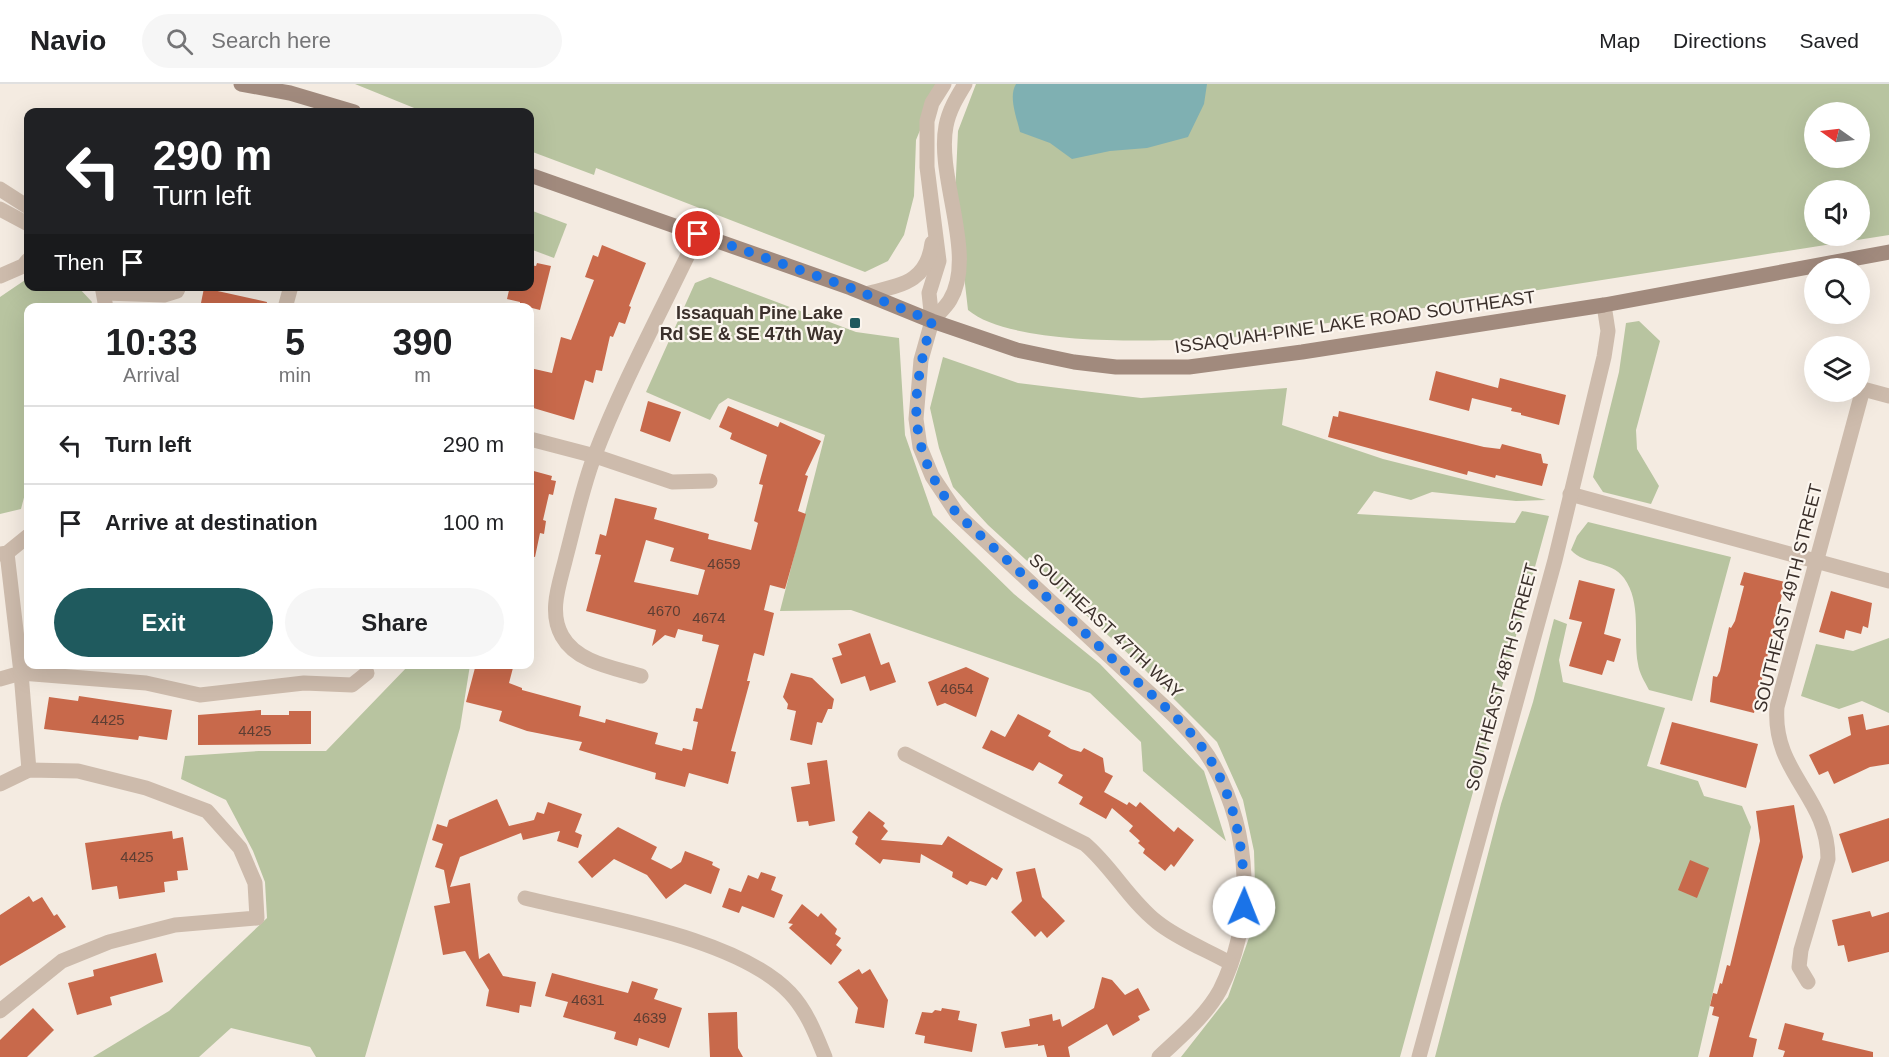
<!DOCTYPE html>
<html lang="en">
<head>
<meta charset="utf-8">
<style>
	body { margin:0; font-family:Arial,sans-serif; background:#f6f6f6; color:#202124; height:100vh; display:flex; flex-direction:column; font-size:22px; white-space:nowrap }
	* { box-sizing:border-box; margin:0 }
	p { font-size:20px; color:#757577 }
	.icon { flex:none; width:33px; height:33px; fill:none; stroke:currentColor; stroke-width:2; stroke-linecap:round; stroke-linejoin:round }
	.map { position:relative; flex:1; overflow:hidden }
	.side { position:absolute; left:24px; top:219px; width:510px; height:366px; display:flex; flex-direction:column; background:#fff; border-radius:12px; box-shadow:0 6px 24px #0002 }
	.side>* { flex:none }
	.banner { position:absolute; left:24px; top:24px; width:510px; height:183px; border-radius:12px; box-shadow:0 6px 24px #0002; background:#202124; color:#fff; overflow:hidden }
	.needle { width:39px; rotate:284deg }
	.fabs { position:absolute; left:1804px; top:18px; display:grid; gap:12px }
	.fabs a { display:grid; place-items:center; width:66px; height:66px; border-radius:50%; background:#fff; box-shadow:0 6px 24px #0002; font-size:30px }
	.pin { position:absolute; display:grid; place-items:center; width:51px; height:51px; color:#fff; margin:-26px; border:3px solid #fff; border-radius:50%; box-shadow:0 2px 6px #0007 }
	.me { position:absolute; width:66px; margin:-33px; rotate:1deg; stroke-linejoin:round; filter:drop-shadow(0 0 4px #0008) }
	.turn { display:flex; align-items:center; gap:21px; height:126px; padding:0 30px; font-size:27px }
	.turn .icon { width:78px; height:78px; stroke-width:2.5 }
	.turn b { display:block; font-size:42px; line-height:51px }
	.then { display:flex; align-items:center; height:57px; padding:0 30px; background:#0003; gap:12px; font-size:22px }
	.eta { display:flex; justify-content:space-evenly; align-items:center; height:102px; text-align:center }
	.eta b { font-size:36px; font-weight:700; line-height:42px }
	.button { display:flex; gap:12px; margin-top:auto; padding:12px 30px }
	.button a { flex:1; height:69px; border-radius:36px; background:#1f5a5e; color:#fff; font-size:24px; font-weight:700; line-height:69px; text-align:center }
	.button a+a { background:#f6f6f6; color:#202124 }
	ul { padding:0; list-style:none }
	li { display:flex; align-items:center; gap:18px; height:78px; padding:0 30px; border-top:2px solid #e0e0e0 }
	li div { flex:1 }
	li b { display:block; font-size:22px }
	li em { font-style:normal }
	header { display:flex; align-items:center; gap:36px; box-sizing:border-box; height:84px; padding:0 30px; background:#fff; border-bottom:2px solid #e0e0e0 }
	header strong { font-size:28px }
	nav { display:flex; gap:33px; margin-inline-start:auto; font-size:21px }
	.search { width:420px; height:54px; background:#f6f6f6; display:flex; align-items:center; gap:15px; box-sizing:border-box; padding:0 21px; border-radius:33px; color:#757577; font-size:22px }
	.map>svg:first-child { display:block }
</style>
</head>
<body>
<header>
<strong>Navio</strong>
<div class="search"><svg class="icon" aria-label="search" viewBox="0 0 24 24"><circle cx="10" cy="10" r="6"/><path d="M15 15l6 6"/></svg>Search here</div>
<nav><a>Map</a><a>Directions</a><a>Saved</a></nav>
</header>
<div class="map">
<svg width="1889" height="973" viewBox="0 0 1889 973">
	<rect width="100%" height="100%" fill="#f4ebe1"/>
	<g fill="#b8c4a0" fill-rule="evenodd">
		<path d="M355 0H939L916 56 914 112 904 151 888 177 865 188 596 84 594 91 530 67V28H424Z"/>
		<path d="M976 0H1889V151L1238 253C1176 257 1014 265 968 226L955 113 958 47ZM1815 28H1860V74H1815ZM1815 106H1860V152H1815Z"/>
		<path d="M530 126 567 140 554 174 530 165Z"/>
		<path d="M710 193 856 248 899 254 905 351 933 431 1014 510 1100 580 1204 687 1226 757 1143 687 1141 658 1090 609 851 526 780 527 825 351 728 314 719 320 710 336 646 308 695 199Z"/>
		<path d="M28 194V202L78 203 92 218 90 223 28 224V398L21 425 0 430V213Z"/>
		<path d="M1639 237 1660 257 1636 346 1637 365 1659 402 1651 420 1603 408 1593 393 1619 288 1626 239Z"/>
		<path d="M943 273 1018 299 1141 314 1287 304 1282 341 1383 375 1546 416 1516 417 1432 408 1411 416 1374 407 1357 430 1515 439 1522 427 1549 432 1400 973H1181L1228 913 1256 834 1254 767 1243 716 1217 658 1135 576 988 441 953 403 939 364 930 324Z"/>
		<path d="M1588 438 1731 473 1692 617 1649 606C1645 598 1639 589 1638 580 1633 552 1642 519 1624 494 1611 476 1585 482 1571 466L1577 452Z"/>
		<path d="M1554 535 1567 540 1559 576 1563 598 1665 624 1647 682 1698 697 1704 712 1742 722 1751 743 1698 973H1435L1501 720 1533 618Z"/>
		<path d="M1889 554V629L1862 617 1839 625 1801 612 1816 560 1853 567Z"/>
		<path d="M409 581H470L460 644 365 973H316L310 963 231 944 199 973H93L169 927 267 834 265 798 253 767 226 716 181 695 185 672 259 667H326Z"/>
	</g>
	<path fill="#7fb0b2" d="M1016 0H1207L1204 20 1188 53 1147 64 1110 67 1072 75 1050 59 1020 48C1017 34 1008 13 1016 0Z"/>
	<g fill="#c8694b" fill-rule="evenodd">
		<path d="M602 161 646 179 629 222 631 223 625 240 619 238 613 253 610 252 602 287 596 286 593 299 585 296 574 336 530 323V284L552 289 561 253 571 256 594 196 585 193 593 171 598 173Z"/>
		<path d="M537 179 551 182 540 226 520 221V218L507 215 510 202H530V181L536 182Z"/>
		<path d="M204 204 267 218 266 224H200Z"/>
		<path d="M1436 287 1498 304 1500 294 1566 311 1559 341 1521 331V329L1511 327 1512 324 1472 314 1469 327 1429 316Z"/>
		<path d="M648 317 681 328 670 358 640 347Z"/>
		<path d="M728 322 778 343 780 338 821 357 805 391 808 392 798 427 806 430 785 505 770 501 764 526 774 529 764 572 754 569 753 572 747 597H750L731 667 736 668 728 700 689 689 685 703 655 695 656 689 579 666 582 658 527 647 499 637 502 627 466 618 476 580H514L509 599 522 604V606L581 622 579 632 605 639 606 635 658 649 655 660 682 667 683 664 692 666 698 638 693 637 696 624 702 625 719 561 702 557 703 551 678 545 675 554 665 551 652 562 656 546 586 527 601 471 595 470 600 450 606 452 615 414 657 424 654 435 709 450 708 455 751 466 758 439 754 437 763 401 759 400 767 371 730 355 732 349 719 343ZM646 456 674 464 670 477 705 486 698 511 634 498Z"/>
		<path d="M1339 327 1484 363 1500 365 1502 360 1541 370 1543 379 1548 380 1542 402 1496 391 1495 394 1468 387 1467 391 1328 353 1333 332 1338 333Z"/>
		<path d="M530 386 552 392 551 396 556 397 553 411 549 410 543 436 546 437 544 450 540 449 535 473 530 472Z"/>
		<path d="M1744 488 1785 498 1754 629 1710 618 1713 592 1717 593 1720 587 1729 543 1731 544 1735 537 1744 502 1740 501Z"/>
		<path d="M1579 496 1615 505 1604 550 1621 555 1614 578 1607 576 1602 591 1569 582 1582 538 1569 535Z"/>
		<path d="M1831 507 1872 519 1868 544 1863 542 1861 550 1846 546 1844 555 1819 548Z"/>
		<path d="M870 549 881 581 889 578 896 598 870 607 865 592 841 600 832 574 842 571 838 560Z"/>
		<path d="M966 583 989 594 976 633 945 619 937 622 928 598Z"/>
		<path d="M791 589 812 594 834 615 832 625H828L822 639 817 638 812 661 790 656 796 627 787 625 788 620 783 613Z"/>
		<path d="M79 612 172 626 167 656 139 652 138 656 44 645 49 613 78 617Z"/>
		<path d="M261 626V631H289V627H311V660L198 661V631Z"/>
		<path d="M1018 630 1051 647 1048 652 1071 665 1081 668 1084 664 1103 674 1105 688 1113 692 1104 708 1127 721 1129 718 1136 723 1140 718 1174 748 1178 743 1194 756 1174 783 1171 780 1165 787 1143 769 1145 765 1138 759 1140 757 1129 747 1133 742 1112 724 1106 735 1079 720 1083 713 1058 699 1063 691 1039 678 1033 687 982 664 991 646 1005 653Z"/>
		<path d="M1863 630 1866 646 1889 641V680L1870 683 1834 700 1828 687 1819 691 1809 671 1851 651 1848 633Z"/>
		<path d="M1672 638 1758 660 1746 704 1660 680Z"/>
		<path d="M827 676 835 737 809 742 808 737 797 738 791 703 810 700 807 679Z"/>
		<path d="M497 715 509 742 534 736 537 728 544 730 548 718 582 730 575 748 582 751 578 764 557 757 560 747 523 756 521 749 460 773 450 803 470 799 479 875 489 869 503 892 536 898 531 923 520 921 519 929 486 922 489 906 465 867 443 871 434 822 450 819 444 786 435 783 443 760 432 756 437 740 447 743 449 736Z"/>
		<path d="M1794 721 1803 773 1749 953 1757 955 1753 973H1709L1719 933 1712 931 1714 923 1710 922 1713 909 1717 910 1720 899 1722 900 1727 881 1730 882 1760 757 1756 727Z"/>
		<path d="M869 727 885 739 883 742 888 747 881 756 942 761 948 752 1003 785 997 796 992 793 986 802 970 797 967 801 952 793 953 788 921 770 920 779 883 775 880 780 855 760 858 753 852 748Z"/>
		<path d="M1889 734V777L1852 789 1839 750Z"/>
		<path d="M618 743 657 763 651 775 671 785 681 778 685 767 713 778 712 781 720 785 711 810 685 800 666 815 647 791 614 775 592 794 578 778Z"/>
		<path d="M172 747 173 755 183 753 188 786 177 787 178 796 164 798 165 808 119 815 117 802 92 806 85 759Z"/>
		<path d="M1690 776 1709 784 1697 814 1678 806Z"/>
		<path d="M1035 784 1042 813 1065 837 1047 854 1041 847 1035 853 1011 828 1022 817 1016 788Z"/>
		<path d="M761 788 776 793 771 806 783 811 774 834 742 822 739 829 722 823 729 804 741 808 748 791 758 795Z"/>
		<path d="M29 812 33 818 42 813 54 832 57 830 66 843 0 882V831Z"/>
		<path d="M802 820 818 833 821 829 837 845 835 850 841 854 836 861 842 866 831 881 789 844 793 840 788 839Z"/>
		<path d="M1870 827 1872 833 1889 828V868L1848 878 1844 861 1838 862 1832 836Z"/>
		<path d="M156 869 163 898 110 913 112 921 77 931 68 899 94 892 93 886Z"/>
		<path d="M859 885 862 890 870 885 888 916 884 944 855 939 858 924 838 898Z"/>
		<path d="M552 889 628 909 632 897 658 905 654 915 682 924 669 964 639 954 637 962 614 955 616 948 563 933 568 918 545 912Z"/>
		<path d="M1102 893 1112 896 1125 911 1138 904 1150 926 1138 932 1140 936 1113 952 1107 940 1068 963 1070 973H1047L1044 961 1038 962V960L1005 964 1001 948 1030 942 1029 935 1052 930 1053 937 1060 935 1062 943 1094 924Z"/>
		<path d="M33 924 54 946 27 973H0V956Z"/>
		<path d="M942 924 960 927 958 936 977 940 972 968 924 959 925 952 915 950 922 928 932 929 935 926 941 927Z"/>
		<path d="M737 928 738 964 743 973H710L708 929Z"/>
		<path d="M1785 939 1824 949 1822 956 1873 968V973H1783L1785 967 1778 965Z"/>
	</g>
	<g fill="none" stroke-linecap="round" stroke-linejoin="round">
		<g stroke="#cdbbac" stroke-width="15">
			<path d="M944 0 932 19 927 37V83L939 177 929 209 932 237 921 276 916 335 920 363 932 392 958 431C1012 482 1067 532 1121 583 1152 612 1194 645 1214 682 1251 750 1255 836 1220 906 1206 932 1180 953 1159 973"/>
			<path d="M0 105 28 123"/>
			<path d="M0 125 28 140"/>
			<path d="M0 192 23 182 28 176"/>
			<path d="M102 202 106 224"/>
			<path d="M104 209 164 211 177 207 179 202"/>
			<path d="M866 210C900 201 927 199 932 159"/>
			<path d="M285 224 291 202"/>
			<path d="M932 237C938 230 946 223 950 216 977 171 936 93 946 42 949 26 957 13 965 0"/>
			<path d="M530 355 595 372 672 398 710 397"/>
			<path d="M1570 410 1889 497"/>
			<path d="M0 470 7 469 28 452"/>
			<path d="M641 592C615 584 577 579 562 552 548 527 560 499 566 473 575 439 582 405 594 373 622 299 664 222 698 150"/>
			<path d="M0 595 21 589 7 469"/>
			<path d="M905 670 1085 760C1112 783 1129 816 1157 838 1178 855 1207 866 1230 879"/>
			<path d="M29 686 21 589 146 599 200 611 304 599 352 601 367 589"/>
			<path d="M0 700 29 686 78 687 146 704 207 727 240 764 255 799 257 834 175 841 109 858 62 877 0 927"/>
			<path d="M525 814C600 833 737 853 790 909 807 927 816 951 825 973"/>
			<path d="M1808 898 1799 883 1801 866 1828 775C1828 712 1772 689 1777 623L1863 305 1889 312"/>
			<path d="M1419 973 1555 476 1604 273 1608 247 1604 221"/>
		</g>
		<g stroke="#a18a7d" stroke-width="15">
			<path d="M241 0 290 9 354 28"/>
			<path d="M530 91 851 204 932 237 1017 266 1074 278 1116 283H1189L1302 268 1604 221 1889 168"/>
		</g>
	</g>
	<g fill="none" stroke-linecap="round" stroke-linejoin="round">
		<path stroke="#1a73e8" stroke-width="10" stroke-dasharray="0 18" d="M698 150 851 204 932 237C910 314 905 364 958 431 1013 481 1067 532 1121 583 1153 613 1193 643 1214 682 1238 725 1245 775 1244 823"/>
	</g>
	<rect fill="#1f5a5e" stroke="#fbf5ee" stroke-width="2" x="849" y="233" width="12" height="12" rx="3"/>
	<g text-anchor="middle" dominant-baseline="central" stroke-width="4.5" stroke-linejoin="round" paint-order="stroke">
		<g font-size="15" fill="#5e3e33">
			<text x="724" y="479">4659</text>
			<text x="664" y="526">4670</text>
			<text x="709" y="533">4674</text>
			<text x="957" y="604">4654</text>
			<text x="108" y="635">4425</text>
			<text x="255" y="646">4425</text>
			<text x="137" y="772">4425</text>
			<text x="588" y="915">4631</text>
			<text x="650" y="933">4639</text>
		</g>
		<g font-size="18" font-weight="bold" fill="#3b302b" stroke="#fbf5ee" text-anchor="end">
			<text x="843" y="229">Issaquah Pine Lake<tspan x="843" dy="21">Rd SE &amp; SE 47th Way</tspan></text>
		</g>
		<g font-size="18" fill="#3b302b" stroke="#fbf5ee">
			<text transform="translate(1355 238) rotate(-8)">ISSAQUAH-PINE LAKE ROAD SOUTHEAST</text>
			<text transform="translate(1788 514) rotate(-76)">SOUTHEAST 49TH STREET</text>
			<text transform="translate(1106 542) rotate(43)">SOUTHEAST 47TH WAY</text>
			<text transform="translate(1502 593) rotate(-75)">SOUTHEAST 48TH STREET</text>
		</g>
	</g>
</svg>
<div class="fabs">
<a><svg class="needle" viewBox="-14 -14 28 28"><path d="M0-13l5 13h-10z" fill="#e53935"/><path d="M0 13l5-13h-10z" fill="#757577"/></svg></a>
<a><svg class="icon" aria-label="sound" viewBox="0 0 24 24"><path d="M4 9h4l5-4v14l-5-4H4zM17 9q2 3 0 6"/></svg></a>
<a><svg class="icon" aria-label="search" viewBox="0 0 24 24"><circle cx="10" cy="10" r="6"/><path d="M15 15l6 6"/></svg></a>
<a><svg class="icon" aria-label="layers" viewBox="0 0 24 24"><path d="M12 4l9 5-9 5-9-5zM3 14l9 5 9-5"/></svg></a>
</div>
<div class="pin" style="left:698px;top:150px;background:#d93025"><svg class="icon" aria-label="arrive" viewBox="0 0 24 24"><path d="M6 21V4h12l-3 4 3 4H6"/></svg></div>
<svg class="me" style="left:1244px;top:823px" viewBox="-20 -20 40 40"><circle r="19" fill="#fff"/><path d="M0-13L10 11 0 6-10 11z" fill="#1a73e8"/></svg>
<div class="banner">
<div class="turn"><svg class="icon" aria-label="left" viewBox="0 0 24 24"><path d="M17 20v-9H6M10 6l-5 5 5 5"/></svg><div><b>290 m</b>Turn left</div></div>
<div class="then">Then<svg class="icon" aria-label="arrive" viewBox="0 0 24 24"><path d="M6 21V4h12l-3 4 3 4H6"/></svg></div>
</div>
<section class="side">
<div class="eta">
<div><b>10:33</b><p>Arrival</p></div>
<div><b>5</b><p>min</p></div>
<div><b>390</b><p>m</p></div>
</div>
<ul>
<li><svg class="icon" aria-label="left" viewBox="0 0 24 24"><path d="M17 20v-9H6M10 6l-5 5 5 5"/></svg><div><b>Turn left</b></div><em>290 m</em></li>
<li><svg class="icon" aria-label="arrive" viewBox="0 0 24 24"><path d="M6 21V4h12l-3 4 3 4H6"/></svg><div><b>Arrive at destination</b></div><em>100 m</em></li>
</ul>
<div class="button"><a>Exit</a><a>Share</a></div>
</section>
</div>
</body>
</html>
